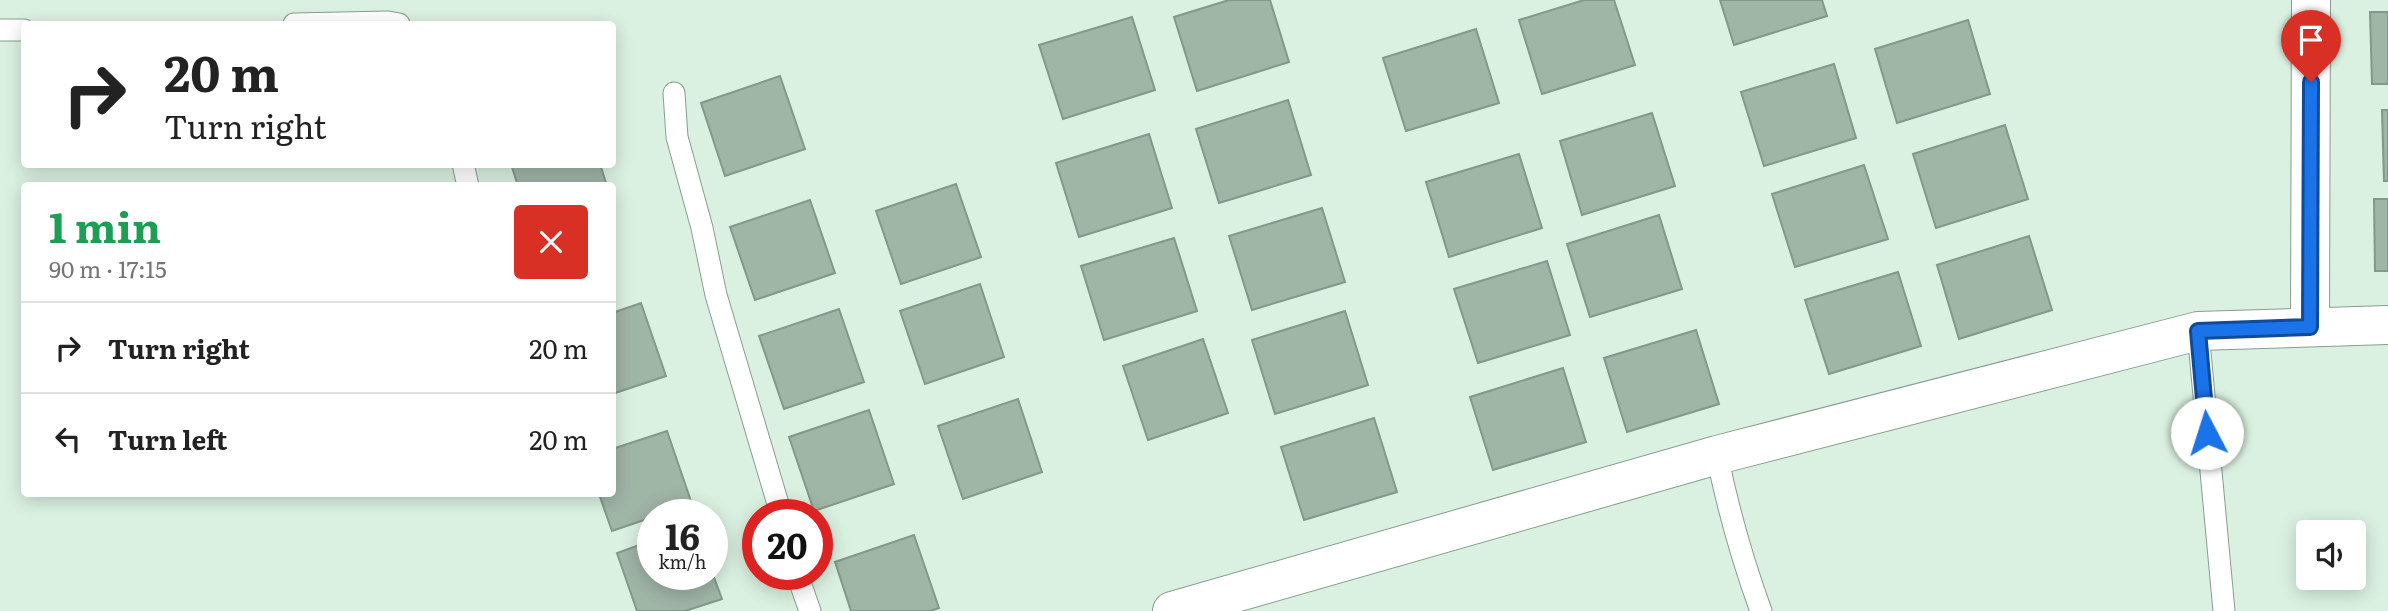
<!DOCTYPE html>
<html lang="en">
<head>
<meta charset="utf-8">
<style>
	body { margin:0; font-family:Literata,serif; background:#f2f2f2; color:#222; height:100vh; display:flex; flex-direction:column; font-size:26px; white-space:nowrap }
	* { box-sizing:border-box; margin:0 }
	p { font-size:23px; color:#767676 }
	.icon { flex:none; width:38px; height:38px; fill:none; stroke:currentColor; stroke-width:2; stroke-linecap:round; stroke-linejoin:round }
	.map { position:relative; flex:1; overflow:hidden }
	.side { position:absolute; left:21px; top:182px; width:595px; height:315px; display:flex; flex-direction:column; background:#fff; border-radius:7px; box-shadow:0 4px 18px #0003 }
	.side>* { flex:none }
	.top-card { position:absolute; left:21px; top:21px; width:595px; height:147px; border-radius:7px; box-shadow:0 4px 18px #0003; background:#fff; color:#222; overflow:hidden }
	.controls { position:absolute; left:2296px; top:520px; display:grid; gap:14px }
	.controls a { display:grid; place-items:center; width:70px; height:70px; border-radius:7px; background:#fff; box-shadow:0 4px 18px #0003; font-size:35px }
	.speed { position:absolute; left:637px; top:499px; display:flex; gap:14px; font-size:35px; font-weight:700; text-align:center }
	.speed>* { display:grid; place-content:center; width:91px; height:91px; border-radius:50%; background:#fff; box-shadow:0 4px 18px #0003; line-height:1 }
	.speed small { font-size:18px; font-weight:400 }
	.speed .limit { border:10px solid #d22; background:#fff; color:#111 }
	.pin { position:absolute; display:grid; place-items:center; width:60px; height:60px; color:#fff; margin:-72px -30px; border-radius:50% 50% 50% 0; rotate:-45deg; box-shadow:0 0 7px #0007 }
	.pin .icon { rotate:45deg }
	.me { position:absolute; width:77px; margin:-38px; rotate:355deg; stroke-linejoin:round; filter:drop-shadow(0 0 5px #0008) }
	.turn { display:flex; align-items:center; gap:24px; height:147px; padding:0 28px; font-size:32px }
	.turn .icon { width:91px; height:91px; stroke-width:2.5 }
	.turn b { display:block; font-size:49px; line-height:60px }
	.round { display:grid; place-items:center; flex:none; width:74px; height:74px; border-radius:7px; background:#f2f2f2 }
	.headline { display:flex; align-items:center; justify-content:space-between; height:119px; padding:0 28px }
	h1 { font-size:42px; font-weight:700; line-height:52px; color:#1e9e55 }
	ul { padding:0; list-style:none }
	li { display:flex; align-items:center; gap:21px; height:91px; padding:0 28px; border-top:2px solid #e0e0e0 }
	li div { flex:1 }
	li b { display:block; font-size:26px }
	li em { font-style:normal }
	.map>svg:first-child { display:block }
</style>
</head>
<body>
<div class="map">
<svg width="2388" height="611" viewBox="0 0 2388 611">
	<rect width="100%" height="100%" fill="#daf1e1"/>
	<g fill="#9fb5a6" stroke="#829889" stroke-width="2">
		<path d="M1229 0H1270L1289 62 1197 91 1174 17Z"/>
		<path d="M1584 0H1614L1635 65 1542 94 1519 20Z"/>
		<path d="M1720 0H1822L1827 16 1734 45Z"/>
		<path d="M2370 12H2388V84H2372Z"/>
		<path d="M1132 17 1155 90 1063 119 1039 45Z"/>
		<path d="M1968 20 1990 94 1897 123 1875 49Z"/>
		<path d="M1476 29 1499 103 1406 131 1383 58Z"/>
		<path d="M1834 64 1856 138 1764 166 1741 92Z"/>
		<path d="M780 76 805 149 725 176 701 103Z"/>
		<path d="M1288 100 1311 175 1219 203 1196 129Z"/>
		<path d="M2382 110H2388V181H2384Z"/>
		<path d="M1652 113 1675 186 1582 215 1560 141Z"/>
		<path d="M2005 125 2028 199 1936 228 1913 154Z"/>
		<path d="M1149 134 1172 208 1079 237 1056 163Z"/>
		<path d="M1519 154 1542 228 1449 257 1426 182Z"/>
		<path d="M511 164H600L607 186H518Z"/>
		<path d="M1864 165 1888 239 1795 267 1772 194Z"/>
		<path d="M956 184 981 257 901 284 876 211Z"/>
		<path d="M2374 199H2388V271H2375Z"/>
		<path d="M810 200 835 273 755 300 730 227Z"/>
		<path d="M1322 208 1345 282 1252 310 1229 236Z"/>
		<path d="M1659 215 1682 289 1590 317 1567 244Z"/>
		<path d="M2029 236 2052 310 1959 339 1937 265Z"/>
		<path d="M1174 238 1197 311 1104 340 1081 266Z"/>
		<path d="M1547 261 1570 335 1478 363 1454 289Z"/>
		<path d="M1898 272 1921 346 1829 374 1805 300Z"/>
		<path d="M980 284 1004 357 925 384 900 311Z"/>
		<path d="M641 303 666 376 612 394V313Z"/>
		<path d="M839 309 864 382 784 409 759 336Z"/>
		<path d="M1345 311 1368 385 1275 414 1252 340Z"/>
		<path d="M1696 330 1719 404 1627 432 1604 358Z"/>
		<path d="M1203 339 1228 413 1148 440 1123 366Z"/>
		<path d="M1563 368 1586 442 1493 470 1470 397Z"/>
		<path d="M1018 399 1042 472 963 499 938 426Z"/>
		<path d="M869 410 894 484 814 511 789 437Z"/>
		<path d="M1374 418 1397 492 1304 520 1281 447Z"/>
		<path d="M667 431 692 504 661 514H653V517L612 531 599 494H612V449Z"/>
		<path d="M914 535 939 608 930 611H851L835 562Z"/>
		<path d="M653 540V574H712V572L722 599 685 611H637L617 553Z"/>
	</g>
	<g fill="none" stroke-linecap="round" stroke-linejoin="round">
		<defs>
			<g id="lane">
				<path d="M294 24 388 22 399 24"/>
				<path d="M0 30H24"/>
				<path d="M674 93 677 137 702 228 716 295 781 514"/>
				<path d="M463 164 468 186"/>
				<path d="M2198 331 2224 611"/>
				<path d="M1717 455C1728 509 1742 559 1761 611"/>
				<path d="M797 574 810 611"/>
			</g>
			<g id="street">
				<path d="M2310 327 2311 0"/>
				<path d="M1172 611 1717 455 2198 331 2388 325"/>
			</g>
		</defs>
		<use href="#lane" stroke="#889d8f" stroke-width="23"/>
		<use href="#street" stroke="#889d8f" stroke-width="40"/>
		<use href="#lane" stroke="#fff" stroke-width="21"/>
		<use href="#street" stroke="#fff" stroke-width="38"/>
	</g>
	<g fill="none" stroke-linecap="round" stroke-linejoin="round">
		<defs>
			<path id="route" d="M2207 433 2198 331 2310 327 2311 82"/>
		</defs>
		<use href="#route" stroke="#114b97" stroke-width="18"/>
		<use href="#route" stroke="#1a73e8" stroke-width="12"/>
	</g>
</svg>
<div class="controls">
<a><svg class="icon" aria-label="sound" viewBox="0 0 24 24"><path d="M4 9h4l5-4v14l-5-4H4zM17 9q2 3 0 6"/></svg></a>
</div>
<div class="speed"><div>16<small>km/h</small></div><div class="limit">20</div></div>
<div class="pin" style="left:2311px;top:82px;background:#d93025"><svg class="icon" aria-label="arrive" viewBox="0 0 24 24"><path d="M6 21V4h12l-3 4 3 4H6"/></svg></div>
<svg class="me" style="left:2207px;top:433px" viewBox="-20 -20 40 40"><circle r="19" fill="#fff"/><path d="M0-13L10 11 0 6-10 11z" fill="#1a73e8"/></svg>
<div class="top-card">
<div class="turn"><svg class="icon" aria-label="right" viewBox="0 0 24 24"><path d="M7 20v-9h11M14 6l5 5-5 5"/></svg><div><b>20 m</b>Turn right</div></div>
</div>
<section class="side">
<div class="headline"><div><h1>1 min</h1><p>90 m · 17:15</p></div><a class="round" style="background:#d93025;color:#fff"><svg class="icon" aria-label="close" viewBox="0 0 24 24"><path d="M6 6l12 12M18 6L6 18"/></svg></a></div>
<ul>
<li><svg class="icon" aria-label="right" viewBox="0 0 24 24"><path d="M7 20v-9h11M14 6l5 5-5 5"/></svg><div><b>Turn right</b></div><em>20 m</em></li>
<li><svg class="icon" aria-label="left" viewBox="0 0 24 24"><path d="M17 20v-9H6M10 6l-5 5 5 5"/></svg><div><b>Turn left</b></div><em>20 m</em></li>
</ul>
</section>
</div>
</body>
</html>
